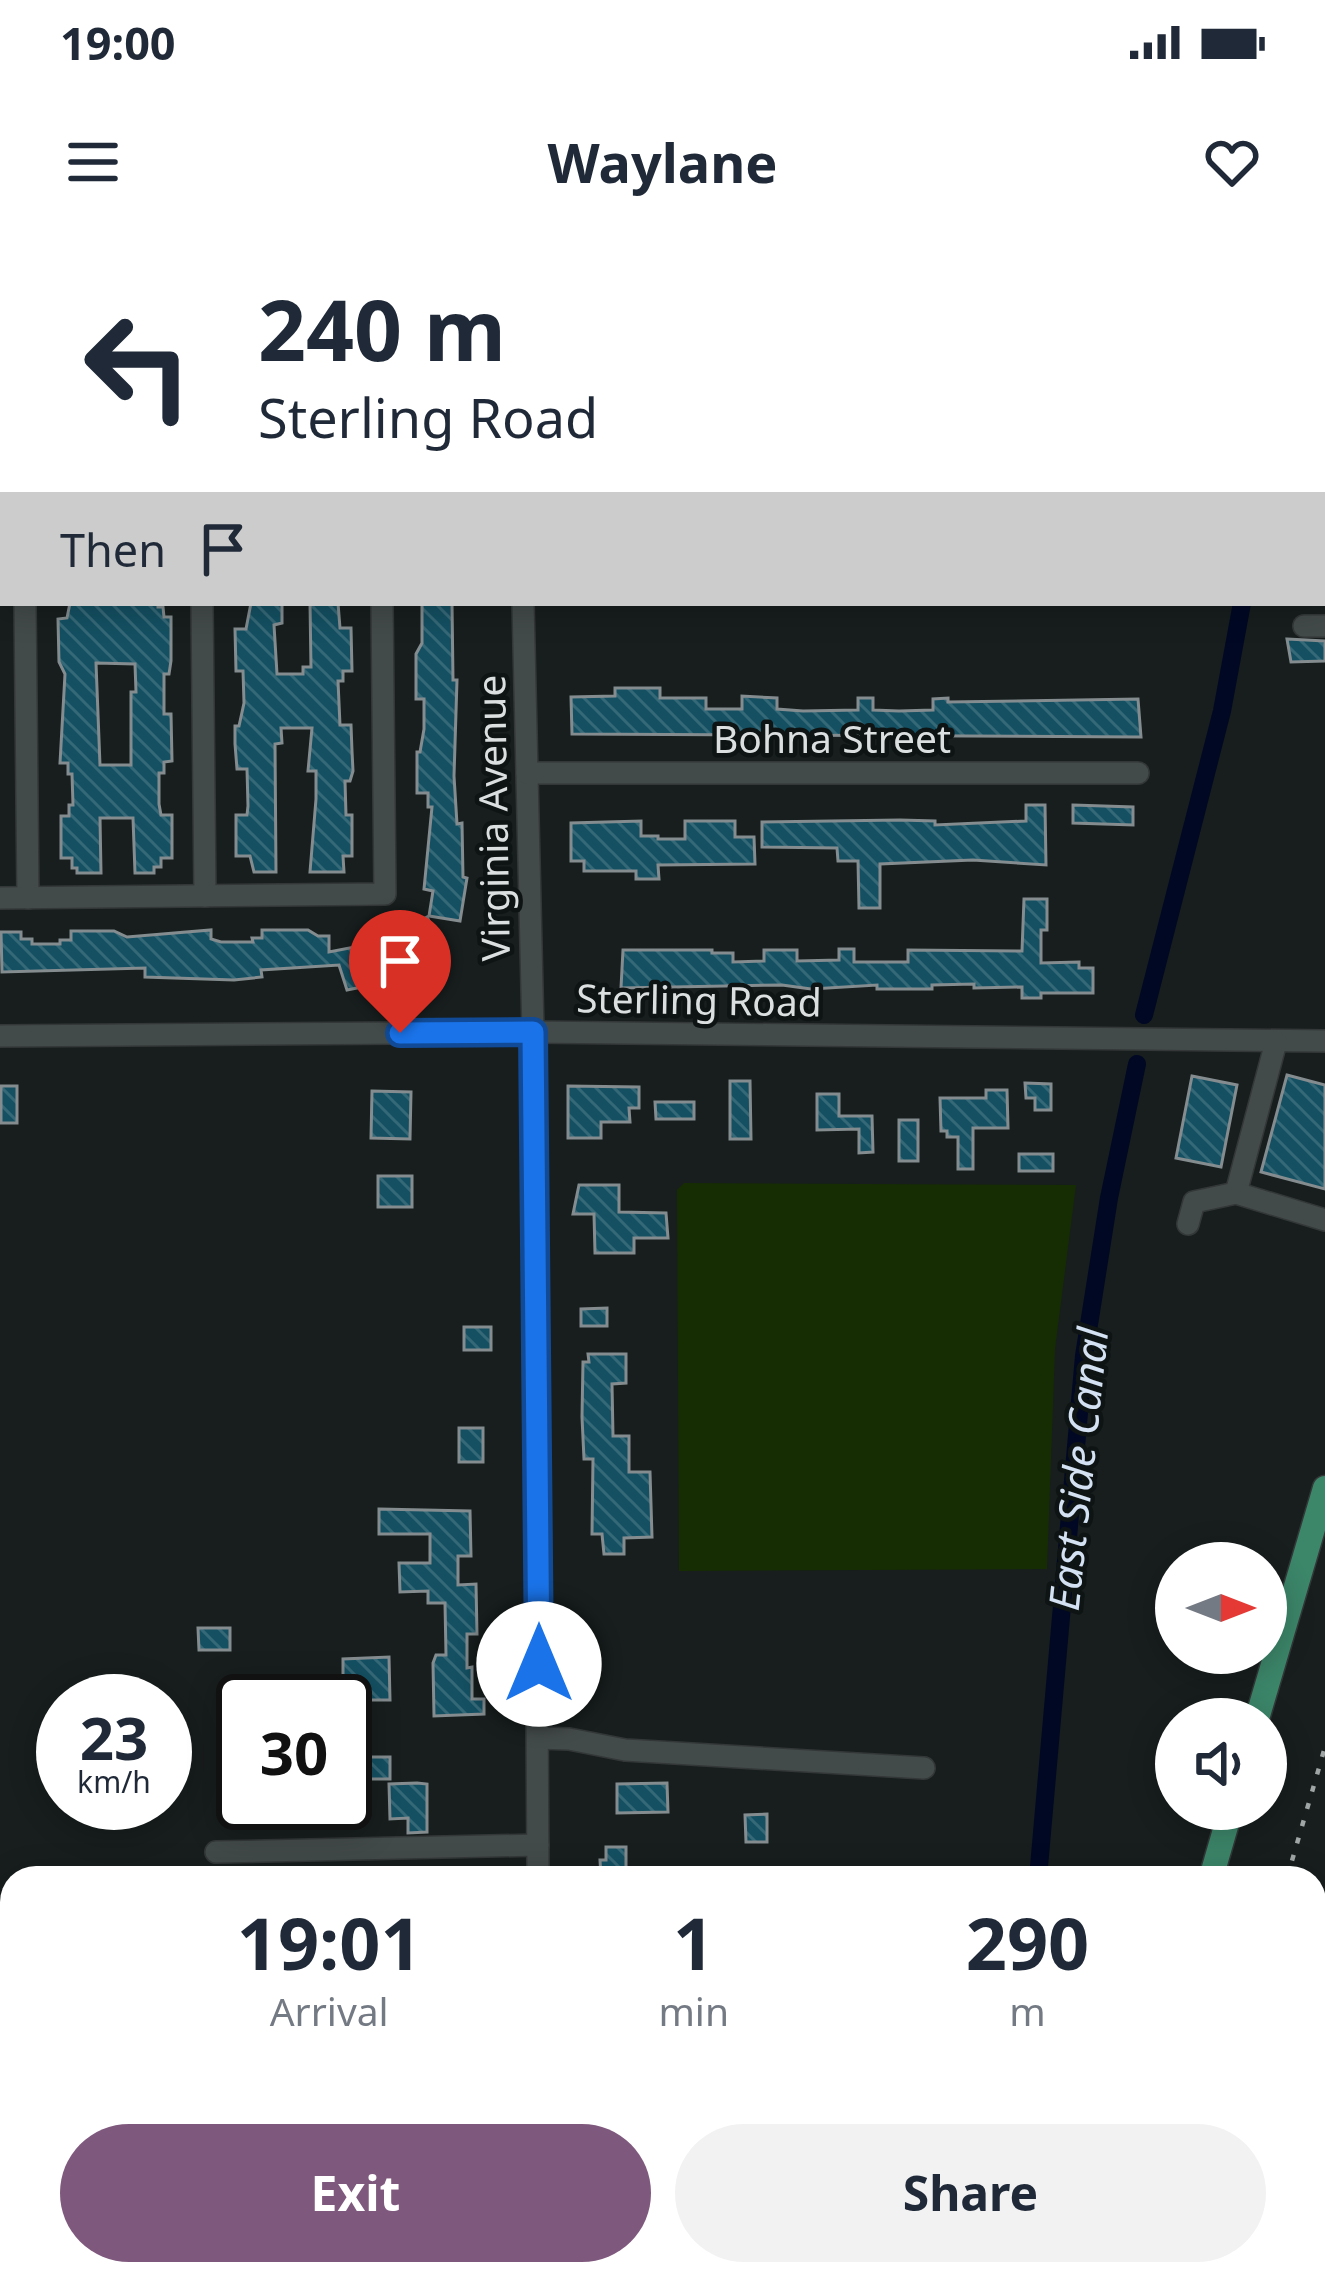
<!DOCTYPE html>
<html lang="en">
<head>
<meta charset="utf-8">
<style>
	body { margin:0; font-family:"Noto Sans",sans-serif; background:#f2f2f3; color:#1f2937; height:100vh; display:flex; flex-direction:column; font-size:45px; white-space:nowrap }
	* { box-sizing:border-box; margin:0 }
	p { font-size:39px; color:#747a83 }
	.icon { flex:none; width:66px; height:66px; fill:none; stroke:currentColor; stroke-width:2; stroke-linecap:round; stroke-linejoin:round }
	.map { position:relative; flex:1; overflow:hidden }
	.side { position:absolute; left:0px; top:1626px; width:1326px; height:420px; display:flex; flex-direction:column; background:#fff; border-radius:36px 36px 0 0; box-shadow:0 6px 30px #0003 }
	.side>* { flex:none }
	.guide { position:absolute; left:0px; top:0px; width:1326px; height:366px; box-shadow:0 6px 30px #0003; background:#fff; color:#1f2937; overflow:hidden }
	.needle { width:78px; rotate:90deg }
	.controls { position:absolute; left:1155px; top:1302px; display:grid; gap:24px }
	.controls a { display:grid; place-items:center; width:132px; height:132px; border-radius:50%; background:#fff; box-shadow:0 6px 30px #0003; font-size:60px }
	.speed { position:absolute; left:36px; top:1434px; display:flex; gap:24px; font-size:60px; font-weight:700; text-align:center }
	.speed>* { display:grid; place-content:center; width:156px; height:156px; border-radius:50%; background:#fff; box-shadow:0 6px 30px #0003; line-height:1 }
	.speed small { font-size:30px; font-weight:400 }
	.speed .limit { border:6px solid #111; border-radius:18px; background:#fff; color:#111 }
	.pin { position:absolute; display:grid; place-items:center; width:102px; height:102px; color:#fff; margin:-123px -51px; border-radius:50% 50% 50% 0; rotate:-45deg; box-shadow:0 0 12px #0007 }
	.pin .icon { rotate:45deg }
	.me { position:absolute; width:132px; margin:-66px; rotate:0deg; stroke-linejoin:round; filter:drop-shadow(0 0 9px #0008) }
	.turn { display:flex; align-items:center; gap:42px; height:252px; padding:0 60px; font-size:54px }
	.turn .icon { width:156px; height:156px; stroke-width:2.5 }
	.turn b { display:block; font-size:84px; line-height:102px }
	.then { display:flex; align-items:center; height:114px; padding:0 60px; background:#0003; gap:24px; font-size:45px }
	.eta { display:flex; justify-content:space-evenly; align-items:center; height:204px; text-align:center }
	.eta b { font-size:72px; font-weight:700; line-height:84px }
	.primary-button { display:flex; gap:24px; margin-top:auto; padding:24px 60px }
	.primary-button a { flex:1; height:138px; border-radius:72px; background:#7f587d; color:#fff; font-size:48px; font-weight:700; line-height:138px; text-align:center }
	.primary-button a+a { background:#f2f2f3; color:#1f2937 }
	.status { display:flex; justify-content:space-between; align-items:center; height:84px; padding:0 60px; background:#fff; direction:ltr }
	.status svg { height:33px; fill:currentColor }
	header { display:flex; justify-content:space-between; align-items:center; height:156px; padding:0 60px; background:#fff; font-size:54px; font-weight:700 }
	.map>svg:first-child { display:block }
</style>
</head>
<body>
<div class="status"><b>19:00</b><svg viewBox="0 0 49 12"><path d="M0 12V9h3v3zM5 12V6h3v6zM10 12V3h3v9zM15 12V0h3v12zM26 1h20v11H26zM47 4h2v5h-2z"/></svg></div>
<header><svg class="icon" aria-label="menu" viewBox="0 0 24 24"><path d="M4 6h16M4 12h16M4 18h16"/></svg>Waylane<svg class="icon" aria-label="heart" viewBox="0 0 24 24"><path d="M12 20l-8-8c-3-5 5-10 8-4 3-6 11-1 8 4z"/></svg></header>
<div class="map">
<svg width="1325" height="2046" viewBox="0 0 1325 2046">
	<defs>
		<pattern id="building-back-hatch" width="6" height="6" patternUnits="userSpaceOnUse" patternTransform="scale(3)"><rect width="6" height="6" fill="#145062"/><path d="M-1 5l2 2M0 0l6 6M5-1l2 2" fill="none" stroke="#366978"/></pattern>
	</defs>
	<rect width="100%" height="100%" fill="#171e1d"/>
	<path fill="#162d03" d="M684 943 1076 945 1055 1109 1047 1329 679 1331 677 950Z"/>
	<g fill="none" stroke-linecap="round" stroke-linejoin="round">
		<g stroke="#000824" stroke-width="18">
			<path d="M1323 117 1325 112"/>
			<path d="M1144 775 1222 471 1242 363"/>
			<path d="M1038 1638 1084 1116 1109 958 1137 824"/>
			<path d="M890 2046 893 2034"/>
		</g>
	</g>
	<g fill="url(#building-back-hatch)" stroke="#848c8f" stroke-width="3" fill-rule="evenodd">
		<path d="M70 363H158V367H163L164 377H171V421L169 434H164V474H171L172 521 164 522V533H159V564L161 575H172V618H161V627H154V633H135L133 578H100L101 633H77V628H72V618H61V576H69V565H73L72 534H68V523H60L65 434 59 422 58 379 67 378ZM96 423 135 424 136 452H131V525H100Z"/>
		<path d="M251 363H282V383L274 385 277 434H303V427H311L310 363H338L340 388H351L352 431H343V441H338L340 485H351L352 511 353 531 350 541H345L346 575H352V616H343L344 632H310L316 559V531H308L312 488H281L282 503 275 504 276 632H254L250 616H236V575H247L248 566 247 529H237L235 504V486H239L244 463 243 431H236L235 389H246Z"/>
		<path d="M422 363H452L453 440H457L454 536 457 584 462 583 463 637 467 638 460 681 429 676 433 651 424 649 432 567H428V553H417V512H420L424 489V459H416V414L422 403Z"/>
		<path d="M1287 399 1325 401V421L1291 422Z"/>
		<path d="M615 448H660V458H706V469H742V456L777 458V469L803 471 858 470V458H873V470L899 471 933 470V459L948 458V462L1138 459 1141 497 572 494 571 457 615 456Z"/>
		<path d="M1026 565H1045L1046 625 973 620 880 624V668H859L858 621H838L837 608 762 607V582L900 580 935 581V585L1026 581Z"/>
		<path d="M1073 565 1133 567V585L1073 583Z"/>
		<path d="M641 581V596H658V599H685V581H735V597H754L755 624 658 625 659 639H636V631H584V621H571V583Z"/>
		<path d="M1024 659H1047V690H1041V723L1079 722V728H1093V753H1041V758H1022V747L974 748V744L932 745V749H877V745L811 749 782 745 621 748 623 710H712V713H733V722L764 721V710H797V721L839 720V709H854V722H908V710L1022 711Z"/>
		<path d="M427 677 442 706 396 731 380 733 382 743 347 750 339 725 261 730 262 737 234 740 145 737V728L2 732 1 692H21V699H32V704H60V700H71V691H114L127 697 211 690V699L221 702H253L252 698H262V690H308L318 696H329V712L360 706 359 697 400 681 404 689Z"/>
		<path d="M1287 835 1325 845V949L1261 932Z"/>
		<path d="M1192 836 1237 845 1221 927 1176 918Z"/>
		<path d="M730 841H750L751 899H730Z"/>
		<path d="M1025 843 1051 844V870H1035V858H1026Z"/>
		<rect x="1" y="846" width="16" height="37"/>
		<path d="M568 846 639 847V868H629L630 882H601V898H568Z"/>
		<path d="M986 850H1007L1008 888H973V929H958V897H947V891H941L940 858H986Z"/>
		<path d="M372 851 411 852 410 899 371 898Z"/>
		<path d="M817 854H839V876H872L873 912 859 913V889L817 890Z"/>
		<path d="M655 862H694V879H656Z"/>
		<rect x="899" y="880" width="19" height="41"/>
		<rect x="1019" y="914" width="34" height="17"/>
		<rect x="378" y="936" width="34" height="31"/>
		<path d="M579 945H619V972L666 973 668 998H634V1013H595L594 974H573Z"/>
		<path d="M607 1068V1086H581V1069Z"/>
		<rect x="464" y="1087" width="27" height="23"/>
		<path d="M588 1114H626V1143L612 1144 613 1196H629V1232H650L652 1297 624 1298V1314H604L602 1294H592L593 1219H584L582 1177 583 1122H589Z"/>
		<rect x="459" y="1188" width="24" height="34"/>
		<path d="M379 1269 470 1271 471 1316H458V1345L476 1344 477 1394H467V1428L472 1427V1459H484V1474L434 1476 433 1423 436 1415H446L445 1363H428V1351L400 1352 399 1323H430V1294H379Z"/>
		<path d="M198 1388H230V1410H199Z"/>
		<path d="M389 1417 390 1460H364V1444H343V1419Z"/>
		<rect x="365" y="1517" width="25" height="22"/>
		<path d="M417 1543 427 1544V1592L408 1593V1578L390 1579 389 1544Z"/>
		<path d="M667 1543 668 1572 617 1573V1544Z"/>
		<path d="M767 1574V1602H746L745 1575Z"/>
		<path d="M606 1607H626V1628H621L622 1638H601L600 1620H606Z"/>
	</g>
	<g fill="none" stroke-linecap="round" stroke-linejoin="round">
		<defs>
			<g id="minor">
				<path d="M23 0V3"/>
				<path d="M199 0V3"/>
				<path d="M519 0V3"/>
				<path d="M1047 0 1049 3"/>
				<path d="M780 3V0"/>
				<path d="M0 72H3"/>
				<path d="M25 363 28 658"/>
				<path d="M202 363 205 656"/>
				<path d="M523 363 533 792 538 1638"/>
				<path d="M1304 386H1325"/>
				<path d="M527 533H1138"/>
				<path d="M0 658 385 654 382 363"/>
				<path d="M0 796 533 792 1325 801"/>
				<path d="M1236 953 1276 802"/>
				<path d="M1188 984 1194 962 1236 953 1325 980"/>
				<path d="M538 1498 569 1499 625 1510 924 1528"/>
				<path d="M216 1612 538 1605"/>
				<path d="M1314 1932H1325"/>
				<path d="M546 2034V2046"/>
			</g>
			<g id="major">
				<path d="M1257 1479 1325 1248"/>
				<path d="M1211 1638 1231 1569"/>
				<path d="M1092 2046 1095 2034"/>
			</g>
		</defs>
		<use href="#minor" stroke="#333737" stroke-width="24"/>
		<use href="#major" stroke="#333737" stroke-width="27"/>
		<use href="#minor" stroke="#434b4a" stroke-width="21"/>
		<use href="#major" stroke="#3c866a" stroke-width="24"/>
		<g stroke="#a0a5a5" stroke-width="4.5" stroke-dasharray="6 12" stroke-linecap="butt">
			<path d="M1287 1638 1325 1507"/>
			<path d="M1179 2046 1182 2034"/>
		</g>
	</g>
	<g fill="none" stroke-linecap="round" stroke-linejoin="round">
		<defs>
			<path id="route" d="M400 793 533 792 539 1424"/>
		</defs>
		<use href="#route" stroke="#114b97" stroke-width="30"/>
		<use href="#route" stroke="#1a73e8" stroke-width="21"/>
	</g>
	<g text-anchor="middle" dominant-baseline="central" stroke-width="9" stroke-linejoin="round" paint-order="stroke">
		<g font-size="39" fill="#dbdfdf" stroke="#0e1414">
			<text x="832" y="497">Bohna Street</text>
			<text transform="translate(492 578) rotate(-91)">Virginia Avenue</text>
			<text transform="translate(699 759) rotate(1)">Sterling Road</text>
		</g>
		<g font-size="42" font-style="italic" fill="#d3e1f2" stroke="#0e1414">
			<text transform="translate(1077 1229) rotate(-84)">East Side Canal</text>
		</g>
	</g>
</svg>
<div class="controls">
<a><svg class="needle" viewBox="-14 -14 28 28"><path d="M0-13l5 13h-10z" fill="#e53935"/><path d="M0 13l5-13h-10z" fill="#747a83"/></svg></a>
<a><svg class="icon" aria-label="sound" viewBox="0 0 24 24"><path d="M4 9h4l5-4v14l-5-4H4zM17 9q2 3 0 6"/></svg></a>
</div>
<div class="speed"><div>23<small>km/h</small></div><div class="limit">30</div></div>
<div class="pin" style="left:400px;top:793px;background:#d93025"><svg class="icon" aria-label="arrive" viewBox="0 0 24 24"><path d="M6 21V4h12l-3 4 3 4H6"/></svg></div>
<svg class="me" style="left:539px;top:1424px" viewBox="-20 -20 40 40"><circle r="19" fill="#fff"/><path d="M0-13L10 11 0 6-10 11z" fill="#1a73e8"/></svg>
<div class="guide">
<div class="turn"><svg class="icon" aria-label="left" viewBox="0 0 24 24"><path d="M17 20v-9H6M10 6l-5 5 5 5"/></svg><div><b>240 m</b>Sterling Road</div></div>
<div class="then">Then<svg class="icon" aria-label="arrive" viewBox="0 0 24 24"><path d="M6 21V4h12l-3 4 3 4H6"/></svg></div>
</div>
<section class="side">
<div class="eta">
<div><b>19:01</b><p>Arrival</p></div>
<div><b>1</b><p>min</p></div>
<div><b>290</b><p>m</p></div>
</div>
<div class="primary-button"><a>Exit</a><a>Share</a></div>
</section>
</div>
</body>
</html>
